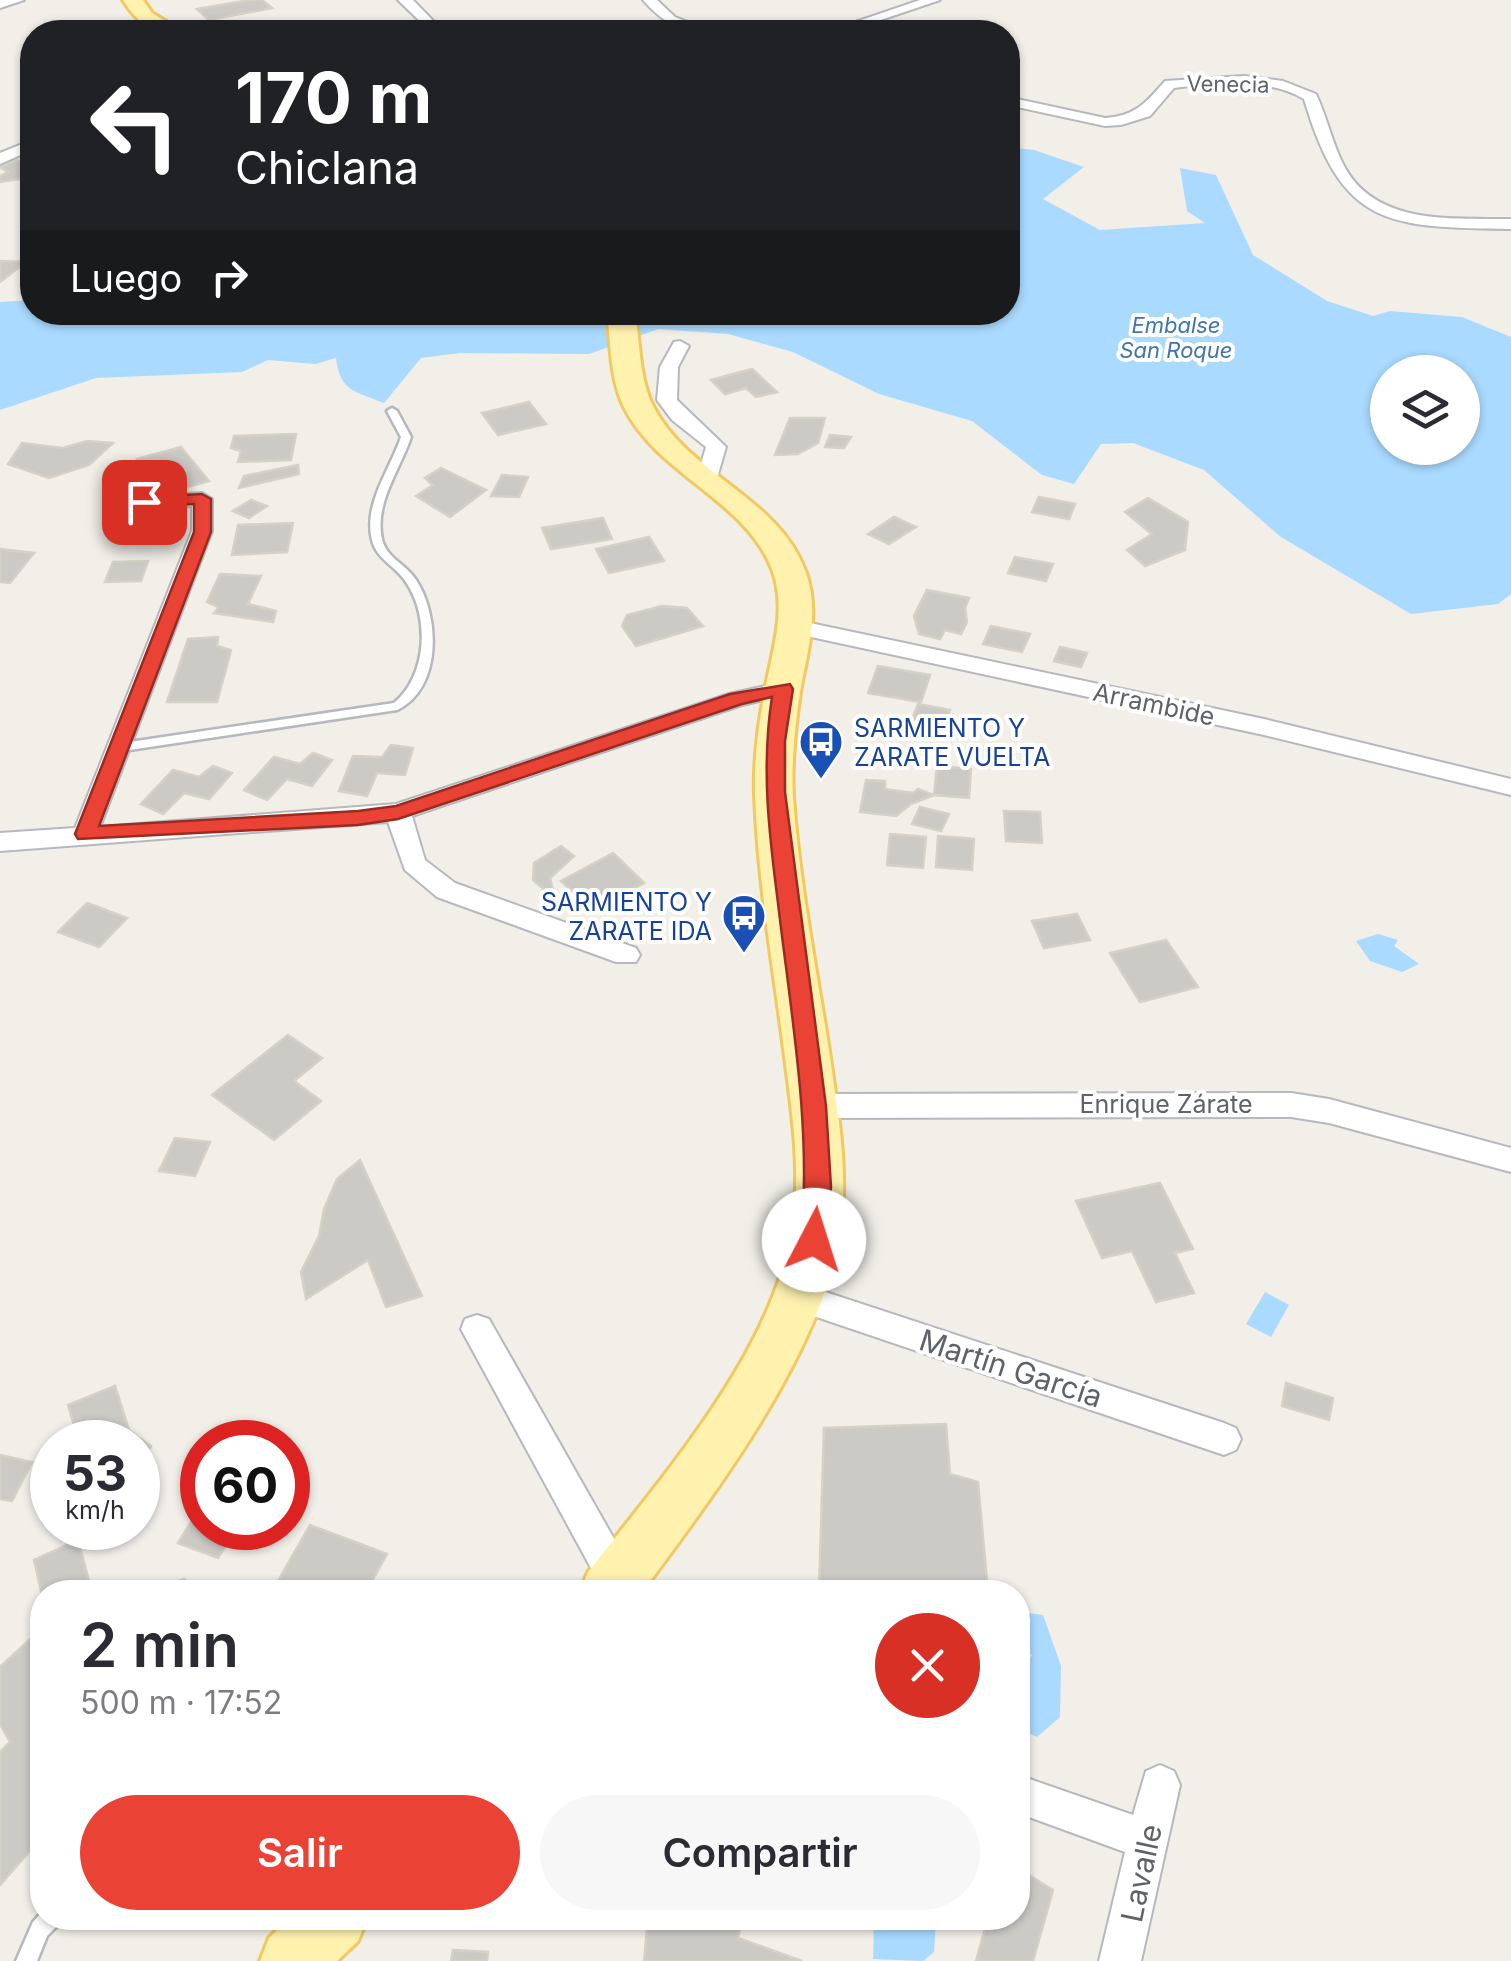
<!DOCTYPE html>
<html lang="es">
<head>
<meta charset="utf-8">
<style>
	body { margin:0; font-family:Inter,sans-serif; background:#f7f7f7; color:#2b2b33; height:100vh; display:flex; flex-direction:column; font-size:38px; white-space:nowrap }
	* { box-sizing:border-box; margin:0 }
	p { font-size:32px; color:#7c7c81 }
	.icon { flex:none; width:55px; height:55px; fill:none; stroke:currentColor; stroke-width:2; stroke-linecap:round; stroke-linejoin:round }
	.map { position:relative; flex:1; overflow:hidden }
	.details { position:absolute; left:30px; top:1580px; width:1000px; height:350px; display:flex; flex-direction:column; background:#fff; border-radius:40px; box-shadow:0 2px 8px #0004 }
	.details>* { flex:none }
	.top-card { position:absolute; left:20px; top:20px; width:1000px; height:305px; border-radius:40px; box-shadow:0 2px 8px #0004; background:#202124; color:#fff; overflow:hidden }
	.fabs { position:absolute; left:1370px; top:355px; display:grid; gap:20px }
	.fabs a { display:grid; place-items:center; width:110px; height:110px; border-radius:50%; background:#fff; box-shadow:0 2px 8px #0004; font-size:50px }
	.speed { position:absolute; left:30px; top:1420px; display:flex; gap:20px; font-size:50px; font-weight:700; text-align:center }
	.speed>* { display:grid; place-content:center; width:130px; height:130px; border-radius:50%; background:#fff; box-shadow:0 2px 8px #0004; line-height:1 }
	.speed small { font-size:25px; font-weight:400 }
	.speed .limit { border:15px solid #d22; background:#fff; color:#111 }
	.pin { position:absolute; display:grid; place-items:center; width:85px; height:85px; color:#fff; margin:-42px; border-radius:20px; box-shadow:0 5px 15px #0006 }
	.me { position:absolute; width:110px; margin:-55px; rotate:5deg; stroke-linejoin:round; filter:drop-shadow(0 0 8px #0008) }
	.turn { display:flex; align-items:center; gap:35px; height:210px; padding:0 50px; font-size:45px }
	.turn .icon { width:130px; height:130px; stroke-width:2.5 }
	.turn b { display:block; font-size:70px; line-height:85px }
	.then { display:flex; align-items:center; height:95px; padding:0 50px; background:#0003; gap:20px; font-size:38px }
	.round { display:grid; place-items:center; flex:none; width:105px; height:105px; border-radius:52px; background:#f7f7f7 }
	.summary { display:flex; align-items:center; justify-content:space-between; height:170px; padding:0 50px }
	h1 { font-size:60px; font-weight:600; line-height:75px }
	.action { display:flex; gap:20px; margin-top:auto; padding:20px 50px }
	.action a { flex:1; height:115px; border-radius:60px; background:#ea4335; color:#fff; font-size:40px; font-weight:600; line-height:115px; text-align:center }
	.action a+a { background:#f7f7f7; color:#2b2b33 }
	.map>svg:first-child { display:block }
</style>
</head>
<body>
<div class="map">
<svg width="1511" height="1961" viewBox="0 0 1511 1961">
	<rect width="100%" height="100%" fill="#f1efe8"/>
	<g fill="#aadaff" fill-rule="evenodd">
		<path d="M1008 147 1034 150 1084 167 1043 199 1100 230 1205 223 1187 211 1180 168 1216 175 1253 255 1327 301 1373 316 1390 311 1462 317 1511 337V594L1498 604 1411 614 1281 537 1204 470 1133 443 1101 444 1074 484 1042 475 972 421 879 394 793 352 728 334 658 329 589 354 460 353 421 358 384 403C355 391 340 392 336 358L315 364 268 360 242 372 96 378 0 410V302L32 300V312H1008ZM1388 372H1462V448H1388Z"/>
		<path d="M1378 934 1398 940 1394 946 1419 964 1402 972 1370 961 1356 941Z"/>
		<path d="M1265 1292 1289 1305 1271 1337 1246 1324Z"/>
		<path d="M1020 1612 1043 1615 1061 1666 1060 1717 1037 1737 1018 1728V1672L1032 1655 1018 1643Z"/>
		<path d="M874 1918H936L934 1952 923 1961 873 1959Z"/>
	</g>
	<g fill="#cccac5" stroke="#d6d1c6" stroke-width="2.5">
		<path d="M250 0H262L272 8 209 20 197 9Z"/>
		<path d="M16 160 32 165V177L0 182V176L8 172 0 167Z"/>
		<path d="M0 261 26 262 0 282Z"/>
		<path d="M752 369 777 392 756 397 746 388 725 394 711 380Z"/>
		<path d="M529 402 546 424 498 435 482 413Z"/>
		<path d="M790 418H825L818 443 798 454 775 455Z"/>
		<path d="M296 434 291 460 238 462 241 451 231 448 234 436Z"/>
		<path d="M830 435 851 437 844 448 825 447Z"/>
		<path d="M87 441 113 443 89 465 49 478 8 464 22 443 63 448Z"/>
		<path d="M181 447 209 481 165 493 152 483 137 459Z"/>
		<path d="M298 465 299 474 239 488 244 476Z"/>
		<path d="M441 468 486 490 450 517 416 496 433 485 425 478Z"/>
		<path d="M502 475 528 477 519 497 491 496Z"/>
		<path d="M1039 497 1075 504 1069 519 1032 512Z"/>
		<path d="M1148 498 1188 522 1185 550 1145 566 1127 550 1152 534 1125 512Z"/>
		<path d="M251 500 267 506 249 518 233 511Z"/>
		<path d="M894 517 916 527 889 544 868 534Z"/>
		<path d="M603 518 612 539 551 549 542 528Z"/>
		<path d="M293 523 287 552 232 555 238 525Z"/>
		<path d="M649 537 664 561 609 573 596 549Z"/>
		<path d="M0 549 34 553 10 583 0 582Z"/>
		<path d="M1015 557 1053 564 1046 581 1008 573Z"/>
		<path d="M148 561 141 581 105 582 113 562Z"/>
		<path d="M220 574 261 576 248 604 276 611 273 622 214 613 219 607 207 602Z"/>
		<path d="M927 590 969 598 965 608 967 622 961 634 945 630 940 639 919 634 914 616Z"/>
		<path d="M662 606 687 608 703 626 636 646 622 626 627 615Z"/>
		<path d="M991 626 1030 634 1022 652 983 644Z"/>
		<path d="M218 637 217 646 231 650 217 702H167L188 639Z"/>
		<path d="M1060 647 1087 653 1081 667 1054 661Z"/>
		<path d="M878 666 930 675 921 702 868 693Z"/>
		<path d="M918 704 950 710 942 736 908 730Z"/>
		<path d="M391 745 413 748 405 775 377 773 367 796 339 791 353 756 382 757Z"/>
		<path d="M313 753 332 760 312 786 287 779 267 800 244 790 274 757 300 764Z"/>
		<path d="M213 766 232 773 209 799 184 793 163 814 141 804 173 770 199 777Z"/>
		<path d="M937 766 971 769 969 798 934 795Z"/>
		<path d="M866 780 885 781V789L913 793 918 789 934 795 911 804 896 816 860 812Z"/>
		<path d="M920 807 949 814 941 831 912 824Z"/>
		<path d="M1004 811 1040 812 1042 843 1006 841Z"/>
		<path d="M890 834 926 837 923 868 887 865Z"/>
		<path d="M938 836 974 839 972 870 936 867Z"/>
		<path d="M561 846 574 856 550 878 555 899 533 880 534 863Z"/>
		<path d="M613 853 644 883 593 911 561 881Z"/>
		<path d="M87 903 127 918 99 947 58 932Z"/>
		<path d="M1077 914 1090 940 1044 948 1032 921Z"/>
		<path d="M1166 940 1198 987 1140 1002 1110 953Z"/>
		<path d="M288 1035 322 1058 294 1081 321 1101 274 1140 212 1095Z"/>
		<path d="M175 1138 210 1142 195 1176 159 1171Z"/>
		<path d="M360 1160 422 1296 386 1307 368 1260 306 1299 301 1272 319 1236 324 1209 337 1179Z"/>
		<path d="M1160 1183 1193 1249 1175 1253 1194 1293 1156 1302 1132 1251 1102 1258 1076 1201Z"/>
		<path d="M1286 1383 1333 1398 1329 1420 1282 1406Z"/>
		<path d="M115 1386 129 1430 151 1446 138 1466V1442H79L68 1405Z"/>
		<path d="M946 1424 950 1474 978 1482 988 1592H819L824 1428Z"/>
		<path d="M0 1455 32 1462 12 1501 0 1499Z"/>
		<path d="M197 1512 202 1514V1528H237L218 1558 178 1543Z"/>
		<path d="M310 1525 387 1554 366 1592H309L278 1581Z"/>
		<path d="M78 1540 90 1584 71 1592 42 1595 34 1560Z"/>
		<path d="M184 1579 202 1592H145Z"/>
		<path d="M42 1628V1837L0 1885V1752L10 1742 0 1724V1667Z"/>
		<path d="M1018 1868 1053 1890 1033 1961H976L988 1918H1018Z"/>
		<path d="M648 1918H742L738 1938 802 1961H644Z"/>
		<path d="M453 1950 488 1952 487 1961H451Z"/>
	</g>
	<g fill="none" stroke-linecap="round" stroke-linejoin="round">
		<defs>
			<g id="lane">
				<path d="M392 408 397 411 411 437C400 470 374 503 382 539 386 558 406 564 416 580 440 616 442 689 397 710L116 752 112 751 110 748 116 744 394 703C427 676 430 617 406 582 396 566 377 560 372 540 363 504 390 470 401 437L387 411Z"/>
				<path d="M42 1912V1918H61L58 1925 47 1936 37 1961H16L33 1922Z"/>
			</g>
			<g id="street">
				<path d="M0 0H24L0 8Z"/>
				<path d="M398 0H413L444 32H431Z"/>
				<path d="M643 0H657L675 17 714 32C683 34 663 23 643 0Z"/>
				<path d="M920 0H940L845 32H826Z"/>
				<path d="M1244 76 1283 81 1316 94C1327 117 1332 143 1344 166 1376 226 1453 218 1511 219V229C1388 227 1342 228 1304 99 1268 77 1215 83 1174 88L1150 116 1121 125 1105 126 1008 105V97L1105 118C1135 116 1146 103 1165 81Z"/>
				<path d="M32 140V150L0 164V153Z"/>
				<path d="M680 341 689 346 678 367 677 400 726 447 716 481 706 487 696 481 706 447 672 420 657 400 660 367 674 342Z"/>
				<path d="M202 493 212 499V531L100 827 396 804 729 694 783 682 791 684 795 689 791 694 742 705 412 816 425 860 455 883 636 948 640 955 636 962H616L437 897 405 870 388 822 0 851V833L75 828 192 531V506L114 510 104 504 114 498Z"/>
				<path d="M796 620 1264 719 1511 779V795L1264 735 788 632 785 627 788 622Z"/>
				<path d="M1291 1093 1329 1099 1511 1148V1172L1329 1123 1291 1117 814 1118 804 1114 799 1106 804 1098 814 1094Z"/>
				<path d="M798 1283 1224 1423 1236 1428 1241 1439 1236 1450 1224 1455 787 1307 782 1297 787 1287Z"/>
				<path d="M477 1315 489 1319 630 1567 635 1580 630 1592H604L461 1329 465 1319Z"/>
				<path d="M1160 1765 1174 1771 1180 1785 1141 1961H1099L1125 1852 1018 1813V1775L1133 1815 1146 1771Z"/>
			</g>
			<g id="primary">
				<path d="M123 0H143L152 13 183 32C153 34 139 25 123 0Z"/>
				<path d="M607 312H635C640 344 639 380 654 408 690 476 779 497 806 573 820 612 807 653 800 692 795 726 791 762 793 797 799 882 816 967 829 1051 837 1108 848 1166 841 1224 826 1349 715 1493 642 1592H580L588 1572C664 1475 776 1348 793 1223 801 1168 792 1112 785 1057 774 970 758 882 755 794 754 761 758 728 764 696 771 655 788 610 772 569 745 500 659 475 625 409 610 380 611 344 607 312Z"/>
				<path d="M290 1918H367L358 1941 337 1961H260L269 1938Z"/>
			</g>
		</defs>
		<use href="#lane" stroke="#b5b8bc" stroke-width="5"/>
		<use href="#street" stroke="#b5b8bc" stroke-width="4"/>
		<use href="#primary" stroke="#f2c960" stroke-width="6"/>
		<use href="#lane" fill="#fff" fill-rule="evenodd"/>
		<use href="#street" fill="#fff" fill-rule="evenodd"/>
		<use href="#primary" fill="#fff2af" fill-rule="evenodd"/>
	</g>
	<path fill="#ea4335" stroke="#982c22" stroke-width="2.5" d="M202 494 211 499V532L99 826 358 811 396 806 730 694 790 684 793 689 785 741V792L826 1106 831 1187 823 1248 814 1251 805 1248 801 1240C812 1128 791 1015 778 903 769 833 761 768 772 697L742 704 398 819 358 825 78 839 75 834 194 532V504L144 507 135 502 144 497Z"/>
	<defs>
		<symbol id="bus-pin" viewBox="-11 -11 22 30"><path d="M0 17L-7.5 6A9.5 9.5 0 1 1 7.5 6Z" fill="#1a4fb4" stroke="#fff"/><path d="M-5-6H5V4H4V6H2V4H-2V6H-4V4H-5ZM-3.5-4V0h7V-4ZM-3.5 1.2v1.5H-2V1.2ZM2 1.2v1.5H3.5V1.2Z" fill="#fff"/></symbol>
	</defs>
	<g fill-rule="evenodd">
		<use href="#bus-pin" x="796" y="717" width="50" height="68"/>
		<use href="#bus-pin" x="719" y="891" width="50" height="68"/>
	</g>
	<g text-anchor="middle" dominant-baseline="central" stroke-width="8" stroke-linejoin="round" paint-order="stroke">
		<g font-size="22" fill="#5f6368" stroke="#fff">
			<text transform="translate(1228 84) rotate(1)">Venecia</text>
		</g>
		<g font-size="22" font-style="italic" fill="#4174aa" stroke="#fff">
			<text x="1176" y="325">Embalse<tspan x="1176" dy="25">San Roque</tspan></text>
		</g>
		<g font-size="25" fill="#5f6368" stroke="#fff">
			<text transform="translate(1154 704) rotate(12)">Arrambide</text>
			<text x="1166" y="1104">Enrique Zárate</text>
		</g>
		<g font-size="25" fill="#164399" stroke="#fff" text-anchor="start">
			<text x="854" y="728">SARMIENTO Y<tspan x="854" dy="29">ZARATE VUELTA</tspan></text>
			<text x="712" y="902" text-anchor="end">SARMIENTO Y<tspan x="712" dy="29">ZARATE IDA</tspan></text>
		</g>
		<g font-size="30" fill="#5f6368" stroke="#fff">
			<text transform="translate(1011 1368) rotate(18)">Martín García</text>
			<text transform="translate(1141 1873) rotate(-78)">Lavalle</text>
		</g>
	</g>
</svg>
<div class="fabs">
<a><svg class="icon" aria-label="layers" viewBox="0 0 24 24"><path d="M12 4l9 5-9 5-9-5zM3 14l9 5 9-5"/></svg></a>
</div>
<div class="speed"><div>53<small>km/h</small></div><div class="limit">60</div></div>
<div class="pin" style="left:144px;top:502px;background:#d93025"><svg class="icon" aria-label="arrive" viewBox="0 0 24 24"><path d="M6 21V4h12l-3 4 3 4H6"/></svg></div>
<svg class="me" style="left:814px;top:1240px" viewBox="-20 -20 40 40"><circle r="19" fill="#fff"/><path d="M0-13L10 11 0 6-10 11z" fill="#ea4335"/></svg>
<div class="top-card">
<div class="turn"><svg class="icon" aria-label="left" viewBox="0 0 24 24"><path d="M17 20v-9H6M10 6l-5 5 5 5"/></svg><div><b>170 m</b>Chiclana</div></div>
<div class="then">Luego<svg class="icon" aria-label="right" viewBox="0 0 24 24"><path d="M7 20v-9h11M14 6l5 5-5 5"/></svg></div>
</div>
<section class="details">
<div class="summary"><div><h1>2 min</h1><p>500 m · 17:52</p></div><a class="round" style="background:#d93025;color:#fff"><svg class="icon" aria-label="close" viewBox="0 0 24 24"><path d="M6 6l12 12M18 6L6 18"/></svg></a></div>
<div class="action"><a>Salir</a><a>Compartir</a></div>
</section>
</div>
</body>
</html>
